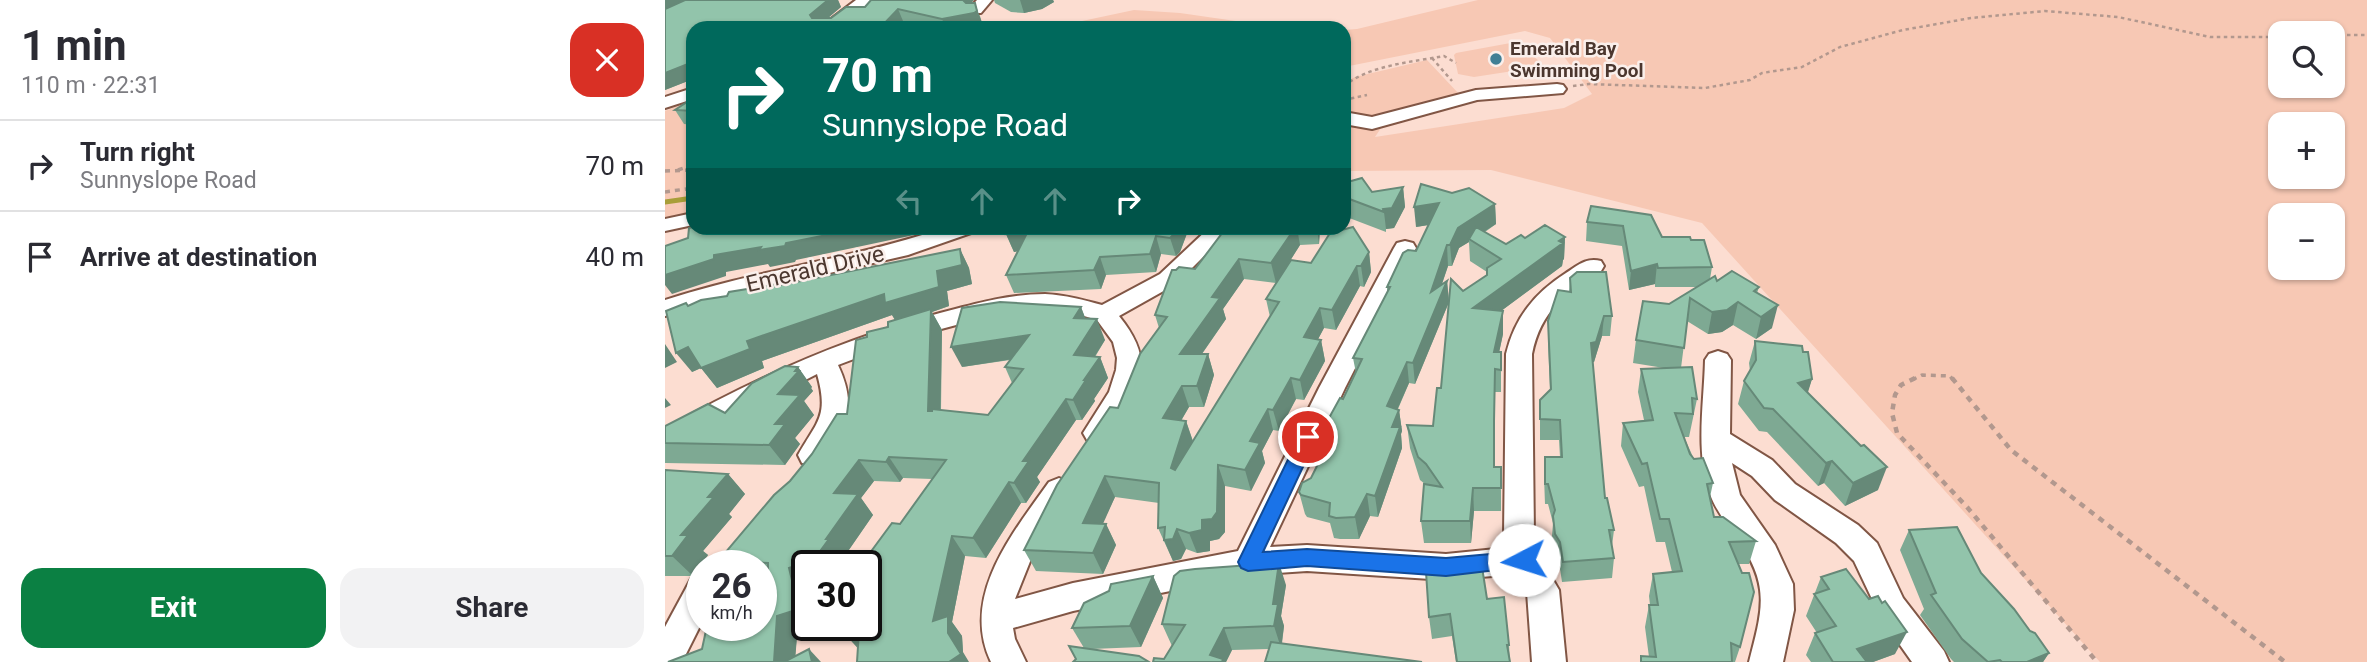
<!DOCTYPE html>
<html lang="en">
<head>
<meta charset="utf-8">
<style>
	body { margin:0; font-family:Roboto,sans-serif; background:#f2f2f3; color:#2b2b33; height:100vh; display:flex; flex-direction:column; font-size:26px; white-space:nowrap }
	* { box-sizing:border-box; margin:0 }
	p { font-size:23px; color:#7c7c81 }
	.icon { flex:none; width:38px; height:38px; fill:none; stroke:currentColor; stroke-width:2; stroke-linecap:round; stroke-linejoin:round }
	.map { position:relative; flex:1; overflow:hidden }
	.side { display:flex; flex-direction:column; background:#fff; width:665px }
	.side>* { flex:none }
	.top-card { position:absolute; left:21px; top:21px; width:665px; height:214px; border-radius:21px; box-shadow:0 2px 5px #0004; background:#00695c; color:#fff; overflow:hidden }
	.tools { position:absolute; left:1603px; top:21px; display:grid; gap:14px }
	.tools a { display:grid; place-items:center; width:77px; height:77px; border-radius:14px; background:#fff; box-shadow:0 2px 5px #0004; font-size:35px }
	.speed { position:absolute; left:21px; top:550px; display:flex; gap:14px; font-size:35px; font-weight:700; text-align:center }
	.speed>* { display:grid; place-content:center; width:91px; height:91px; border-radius:50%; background:#fff; box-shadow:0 2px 5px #0004; line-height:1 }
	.speed small { font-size:18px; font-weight:400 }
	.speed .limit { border:4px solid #111; border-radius:10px; background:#fff; color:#111 }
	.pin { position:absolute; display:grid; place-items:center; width:60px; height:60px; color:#fff; margin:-30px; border:4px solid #fff; border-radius:50%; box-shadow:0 2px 7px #0007 }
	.me { position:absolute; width:77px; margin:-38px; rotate:265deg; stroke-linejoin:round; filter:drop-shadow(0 0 5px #0008) }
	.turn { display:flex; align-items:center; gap:24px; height:147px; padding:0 21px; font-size:32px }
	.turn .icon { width:91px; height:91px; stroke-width:2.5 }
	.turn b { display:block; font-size:49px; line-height:60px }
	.lanes { display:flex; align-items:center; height:66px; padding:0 21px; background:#0003; justify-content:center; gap:35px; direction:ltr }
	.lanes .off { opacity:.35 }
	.round { display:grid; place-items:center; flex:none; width:74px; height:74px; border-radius:21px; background:#f2f2f3 }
	.headline { display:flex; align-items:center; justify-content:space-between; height:119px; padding:0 21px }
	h1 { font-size:42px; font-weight:700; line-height:52px }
	.primary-button { display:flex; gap:14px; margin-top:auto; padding:14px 21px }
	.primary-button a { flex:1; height:80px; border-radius:21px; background:#0b8043; color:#fff; font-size:28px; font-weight:700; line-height:80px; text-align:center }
	.primary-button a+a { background:#f2f2f3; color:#2b2b33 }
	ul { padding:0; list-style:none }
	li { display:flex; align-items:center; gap:21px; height:91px; padding:0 21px; border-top:2px solid #e1e1e2 }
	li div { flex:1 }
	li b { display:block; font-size:26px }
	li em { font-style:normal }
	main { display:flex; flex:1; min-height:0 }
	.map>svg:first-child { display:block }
</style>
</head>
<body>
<main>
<section class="side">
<div class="headline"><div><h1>1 min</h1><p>110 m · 22:31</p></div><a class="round" style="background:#d93025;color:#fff"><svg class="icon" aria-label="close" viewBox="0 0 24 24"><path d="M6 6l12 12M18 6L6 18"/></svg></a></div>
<ul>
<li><svg class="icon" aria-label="right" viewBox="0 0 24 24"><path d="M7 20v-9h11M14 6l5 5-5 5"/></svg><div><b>Turn right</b><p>Sunnyslope Road</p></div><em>70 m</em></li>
<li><svg class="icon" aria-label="arrive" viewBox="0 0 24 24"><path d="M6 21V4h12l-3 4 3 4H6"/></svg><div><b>Arrive at destination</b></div><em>40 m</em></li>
</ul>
<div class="primary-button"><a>Exit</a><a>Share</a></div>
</section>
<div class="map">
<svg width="1702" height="662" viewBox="0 0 1702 662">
	<rect width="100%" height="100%" fill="#fcddd1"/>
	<g fill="#f7c8b4" fill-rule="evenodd">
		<path d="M813 0H1702V662H1435L1037 223 826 170 679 171V83L690 77 762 60 795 95 721 112 724 116 710 137 899 108 927 94 885 38 860 31 679 67V30L692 29ZM1615 33H1668V86H1615ZM1615 124H1668V177H1615ZM1615 215H1668V268H1615Z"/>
		<path d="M469 10 515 13 620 28H384Z"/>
		<path d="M851 42 880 66 809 77 793 74 789 55 791 53Z"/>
		<path d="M28 100V217L0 222V111Z"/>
	</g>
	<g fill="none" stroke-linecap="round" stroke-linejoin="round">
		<path stroke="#a89e38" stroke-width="5" d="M0 202 28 198"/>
		<defs>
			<g id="minor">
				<path d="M191 0H208L172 28H154Z"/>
				<path d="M312 0H327L316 13H306L303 10Z"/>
				<path d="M892 84 898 85 901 89 898 93 812 100 707 129 679 124V112L707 117 811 90Z"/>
				<path d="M28 88V99L0 108V97Z"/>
				<path d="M28 213V225L0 231V219Z"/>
				<path d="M279 228H309L306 233 243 255 51 299 0 316V300C91 270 188 259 279 228Z"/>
				<path d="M544 228H567L511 284 454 316C495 366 473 393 442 440L432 443 422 440 418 433 444 392 451 370 452 358 448 342 432 320 416 315 381 310 336 313 250 336 173 365C179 378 184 392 183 407 182 430 164 471 137 463L133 455C152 421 164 417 152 374L0 452V429C88 379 177 339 275 313 309 304 344 294 380 294 400 295 419 300 437 305L495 274Z"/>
				<path d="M740 241 748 243 751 248 680 388 605 547 642 545 781 554 841 548 839 536 841 354C850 317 870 293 901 273 913 265 922 257 936 261L939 266 936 271C900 294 876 310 867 354L869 536 874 556 894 590 901 662H867L862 592 851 574 781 580 642 571 583 575 408 611 348 628 350 639 361 662H326C295 597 347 534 384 482L394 478 404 482 409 490 366 559 350 599 408 583 573 551 654 388 729 248 732 243Z"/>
				<path d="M1053 351 1062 354 1066 360 1065 434 1107 460 1130 484 1193 525 1212 543 1238 598 1279 651 1284 662H1247L1216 618 1189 561 1171 543 1110 500 1087 476 1067 463 1075 495 1110 545 1128 584 1129 610 1118 662H1084C1097 611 1106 586 1073 540 1063 525 1051 511 1045 494 1030 452 1039 404 1040 360L1044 354Z"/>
				<path d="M37 575V622L17 662H0V627L26 579Z"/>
			</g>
		</defs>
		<use href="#minor" stroke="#815645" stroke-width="4"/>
		<g stroke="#b2988e" stroke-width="2.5" stroke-dasharray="3.5 3.5" stroke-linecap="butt">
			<path d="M1668 35H1702"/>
			<path d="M767 58 787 81"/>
			<path d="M679 86C705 65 747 62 779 56L791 63"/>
			<path d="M908 86 924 84 1040 88 1085 80 1097 73 1137 67 1175 47 1238 30 1306 18 1380 11 1453 17 1545 37H1615"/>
			<path d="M679 100 702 95"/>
		</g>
		<g stroke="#b2988e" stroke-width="3.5" stroke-dasharray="5 5" stroke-linecap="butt">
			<path d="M13 170 22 167"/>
			<path d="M0 171 28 170"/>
			<path d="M0 192 28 188"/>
			<path d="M1247 380 1257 375 1285 376 1288 380"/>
		</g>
		<g stroke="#b2988e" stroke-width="4.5" stroke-dasharray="6 6" stroke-linecap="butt">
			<path d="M1250 378 1236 385 1230 395 1227 413 1232 433 1302 507 1432 662"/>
			<path d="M1287 378 1346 450 1620 662"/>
		</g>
		<use href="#minor" fill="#fff" fill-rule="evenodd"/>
	</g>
	<g fill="#7ea993" fill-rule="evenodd">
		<path d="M0 0H173L176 7 163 18 200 7 306 3 315 16 317 23 314 26 302 28H266L238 21 233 28H28V79L0 90Z"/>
		<path d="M329 0H388L389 2 377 9 359 13 346 12 330 3Z"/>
		<path d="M28 98V125L19 124 10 110Z"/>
		<path d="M679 183 707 192 738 187 740 207 729 228 721 229V232L679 216Z"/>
		<path d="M787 193 830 204 831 224 820 232 841 244 860 238 900 237 899 259 898 260 897 266 836 311 838 334 834 352H836V392H830L829 444 830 467 836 490V511H809L806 543H759L756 521 760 484 755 480 745 448 742 425 768 426 776 388 784 302 750 384 744 383 733 409 734 410 737 431 736 434 737 448 713 517 705 516 694 539H675L669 538 665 523 642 517 640 514 634 492 646 478 652 466 648 447 678 399 691 373 688 358 722 293V287L751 251 763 225 751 227ZM804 242 805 261 822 272V275L798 291 784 302 782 281 777 284 783 266H787L794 248Z"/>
		<path d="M926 206 997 237 1026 240 1047 267 1045 279 1094 287 1092 293 1107 328 1091 339 1068 325 1057 332 1043 334 1022 321 1016 368 1032 399 1024 437H1019L1029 459 1048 483 1045 497 1049 517 1091 541 1084 564H1073L1075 647 1070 662H975L976 656 984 657 980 627 984 605H985L984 596 988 574 1007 572 1000 542H991L979 486 974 487 956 446 958 423 979 420 973 392 976 369 999 368 968 363 971 340 1004 304 1032 287H990V284L964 290 957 246 921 241 922 222Z"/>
		<path d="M343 228H403L402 232 524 228 515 252 511 256 496 254 491 272 441 275 436 289 349 293 341 275 353 251 349 252 341 234Z"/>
		<path d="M561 228H655L654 244 635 245 611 283 579 279 558 309 561 319 537 354H543L549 375 539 407H524L516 421H521L528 441 605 317 601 299 646 263 704 252 706 272 699 287 695 286 671 330 659 328 653 339 656 340 660 361 639 400 631 399 614 431 608 430 597 451 600 463 586 491 560 486V532L554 539 545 541V551L532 553 521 549 516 559 508 561 493 528 494 503 450 497 437 524H441L451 545 438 574 371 571 359 550 453 408 494 328 490 315 511 270 530 269Z"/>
		<path d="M295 249 304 268 307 284 282 291 284 306 267 312 277 330 276 410 323 415 347 383 340 367 345 360 297 367 416 307 420 318 440 340 430 357H435L443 378 429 399 430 401 417 420H411L372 477 375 482 361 503H356L321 558 300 556 287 622 297 636 298 652 193 648 180 634 235 524 267 479 238 478 235 482 209 481 196 498 208 515 179 557 181 560 177 565H142V625L153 629 132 636 130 656 156 662 37 649 96 625V565H59L54 560 125 481 182 414 202 337 223 327 230 320 227 315 97 361 99 368 52 388 36 368 27 372 23 306 112 284 113 286Z"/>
		<path d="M905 278 947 316 945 336H937L929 362H928L940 498 949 530 947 546 949 558 947 578 897 582 894 562 890 554 887 536 888 523 883 504H880L879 477 880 457H895L894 440H875V400L885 391 883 341V321L904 292Z"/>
		<path d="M1090 341 1138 352 1147 379 1142 393 1213 490 1180 506 1159 483 1153 486 1102 432 1094 431 1073 404 1079 381 1085 371 1084 363Z"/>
		<path d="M133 367 147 387 146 388 148 391 139 401 149 415 130 438 135 444 120 465 0 463V426L60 413Z"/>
		<path d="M0 470 63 474 80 494 64 514 67 517 38 551 43 555 28 576H0Z"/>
		<path d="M1244 530 1316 573 1384 653 1378 662H1289L1286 659 1255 615 1259 609 1235 550Z"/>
		<path d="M488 576 498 598 476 647 427 649 419 648 407 628Z"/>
		<path d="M1156 577 1230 654 1208 662H1146L1141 655 1150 633H1152L1141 616Z"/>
		<path d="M621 585 616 616 619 626 617 644 604 649 567 650 561 662H488L499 659 507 646 497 624Z"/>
		<path d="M822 599 844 645 845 662H791L787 636 767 639 764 617Z"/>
	</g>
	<g fill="#668978">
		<path d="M0 0H24L0 10Z"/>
		<path d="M158 0H173L176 7 151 28 145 15Z"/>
		<path d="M296 0H309L300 10Z"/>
		<path d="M355 0H388L389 2 377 9 359 13Z"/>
		<path d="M310 3 317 23 314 26 302 28H281L277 19Z"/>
		<path d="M233 9 238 21 233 28H215Z"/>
		<path d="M28 62V79L0 90V73Z"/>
		<path d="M738 187 740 207 729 228 721 229 719 212 718 209Z"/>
		<path d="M774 203 776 223 751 227 749 207Z"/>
		<path d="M830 204 831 224 806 240 804 239V242L794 248 787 266 785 245 793 228Z"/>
		<path d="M73 228H80L83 231 74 232Z"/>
		<path d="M197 228H267L249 235 131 260 130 262 105 267 103 264 61 272V276L7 294 0 285V275L49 255 121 243Z"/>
		<path d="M394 228H403L400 251 393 233Z"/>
		<path d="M512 228H524L515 252 511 256 505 238Z"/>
		<path d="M630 228H632L635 245 611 283 606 263Z"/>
		<path d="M652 228H655L654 244Z"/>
		<path d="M363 231 370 248 349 252 341 234Z"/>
		<path d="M491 236 496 254 491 272 485 254Z"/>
		<path d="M900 237 899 259 898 260 897 266 809 331 808 308Z"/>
		<path d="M782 245 783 266 767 313 766 292Z"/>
		<path d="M295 249 304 268 307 284 282 291 284 306 267 312 277 330 275 432 263 411 232 323 227 315 97 361 99 368 52 388 36 368 27 372 11 353 23 347 82 341 272 271Z"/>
		<path d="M704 252 706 272 699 287 696 266Z"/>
		<path d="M435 257 441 275 436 289 429 270Z"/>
		<path d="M574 259 579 279 558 309 561 319 522 375 515 354 547 297Z"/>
		<path d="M992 264 990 284 964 290 966 271Z"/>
		<path d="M692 266 695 286 671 330 667 310Z"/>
		<path d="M782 281 784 302 750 384 748 363Z"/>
		<path d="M1073 302 1068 325 1057 332 1043 334 1047 312Z"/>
		<path d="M1113 305 1107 328 1091 339 1096 317Z"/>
		<path d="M416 307 424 328 409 318Z"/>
		<path d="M655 308 659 328 643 358 639 337Z"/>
		<path d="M838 311V334L830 372V490L829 352Z"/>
		<path d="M939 316 937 336 929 362 924 363 926 343Z"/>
		<path d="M432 319 440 340 418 375 409 355Z"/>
		<path d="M364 335 374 355 297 367 286 347Z"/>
		<path d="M656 340 660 361 639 400 635 380Z"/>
		<path d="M0 344 12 362 0 368Z"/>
		<path d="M543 354 549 375 539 407 532 386Z"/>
		<path d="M435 357 443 378 429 399 430 401 417 420 408 400 419 380Z"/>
		<path d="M742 362 744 383 724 428 722 406Z"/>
		<path d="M133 367 147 387 146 388 148 391 139 401 149 415 130 438 135 444 120 465 104 445 110 424 113 394Z"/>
		<path d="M626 378 631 399 614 431 608 410Z"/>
		<path d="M1147 379 1140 402 1133 383Z"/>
		<path d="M517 386 524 407 505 439 498 418Z"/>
		<path d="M0 398 6 405 0 408Z"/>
		<path d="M401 399 411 420 372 477 375 482 361 503 349 483 358 461Z"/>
		<path d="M603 409 608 430 597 451 600 463 586 491 580 470 585 441Z"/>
		<path d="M734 410 737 431 736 434 737 448 713 517 710 496 727 427Z"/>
		<path d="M521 421 528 442 514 489 506 468Z"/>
		<path d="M224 457 238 478 235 482 221 462Z"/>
		<path d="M194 460 209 481 196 498 208 515 179 557 181 560 177 565H145L161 539 169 493Z"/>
		<path d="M1167 461 1159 483 1153 486 1161 463Z"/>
		<path d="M553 465 560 486V532L554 539 545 541V551L532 553 524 533 537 520Z"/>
		<path d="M1222 467 1213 490 1180 506 1188 483Z"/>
		<path d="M63 474 80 494 64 514 67 517 38 551 43 555 28 576 7 556 16 535 43 497Z"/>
		<path d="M440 476 450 497 429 544 418 523Z"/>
		<path d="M344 482 356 503 321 558 308 538Z"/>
		<path d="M808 488 809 511 806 543 805 521Z"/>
		<path d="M702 494 705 516 694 539 690 517Z"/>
		<path d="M441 524 451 545 438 574 428 553Z"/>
		<path d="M512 529 521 549 516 559 508 561 499 540Z"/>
		<path d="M287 536 300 556 287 622 297 636 298 652 304 662H284L268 621Z"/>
		<path d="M614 563 621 585 616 616 619 626 616 648 609 626 608 604Z"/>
		<path d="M130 566 142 570V625H151L153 629 132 636 130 662H109L112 616 124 568Z"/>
		<path d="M488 576 498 598 476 647 465 626Z"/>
		<path d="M559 628 567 650 561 662H547L545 655Z"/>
		<path d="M194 631 198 654 180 634Z"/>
		<path d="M1242 632 1230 654 1208 662H1186L1192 649Z"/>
		<path d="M144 649 156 662H147Z"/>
		<path d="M1384 653 1378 662H1362Z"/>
	</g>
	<g fill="#92c4ab" stroke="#668978" stroke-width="2">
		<path d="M20 0H163L145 15 147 18H166L181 7H200L206 0H298L301 3H310L312 11 309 13 277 19 233 9 215 28H123L125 25 118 28H28V62L0 73V9Z"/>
		<path d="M28 98V111L10 110Z"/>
		<path d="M697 178 707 192 738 187 727 208 718 209 719 212 679 197V183Z"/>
		<path d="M756 184 787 193 804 188 830 204 793 228 785 245H782L766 292 782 281 748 363 742 362 722 406 734 410 727 427H735L710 496 702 494 690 517 671 518 664 516 665 503 636 495 634 492 637 483 646 478 660 450 648 447 675 398 678 399 697 359 688 358 725 287H722L738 253 743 250 751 251 774 203 749 207Z"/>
		<path d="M926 206 986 215 997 237H1025L1026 240H1039L1047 267 993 268 992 264 966 271 958 226 922 222Z"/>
		<path d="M880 225 900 237 894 241 898 243 808 308 838 311 829 352H836V370L830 369 829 421V467H836V488H808L805 521H756L759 484 777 487 761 464 753 457 742 425 768 426 772 388H776L786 279 798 291 822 275V268L836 259 804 239 811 227 841 244 856 235 860 238Z"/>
		<path d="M28 227 73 228 74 232 101 228H197L121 243 120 246 94 250 96 247 49 255V259L0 275V246L23 238 24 228Z"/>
		<path d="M688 227 704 252 696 266H692L667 310 655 308 639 337 656 340 635 380 626 378 608 410 603 409 585 441 595 443 580 470 553 465 552 512 547 519 537 520V530L524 533 512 529 508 539 499 540 500 527 493 528 494 483 440 476 418 523 441 524 428 553 359 550 392 485 445 407 453 408 475 354 502 317 490 315 507 270H511L514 267 530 269 561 228H596L608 229 606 228H630L606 263 574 259 547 297 555 298 515 354H543L532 386H517L498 418 521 421 506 468 510 470 614 302 601 299 626 260 646 263 665 233Z"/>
		<path d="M343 228H394L393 233 459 230 462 228H512L509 234 505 238 491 236 485 254 435 257 429 270 341 275 363 231 341 234Z"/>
		<path d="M295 249 297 265 272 271 274 287 220 303 219 294 82 341 85 349 36 368 23 347 11 353 1 311 21 303 23 306 36 300 62 296 64 292 112 284 111 286Z"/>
		<path d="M1067 271 1094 287 1089 291 1113 305 1096 317 1073 302 1062 310 1047 312 1025 298 1019 348 971 340 978 301 1004 304 1050 276 1052 281Z"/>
		<path d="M912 272H941L947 316H939L931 342 926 343 940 498H942L949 530H944L949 558 898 562 895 542 890 534 888 516 890 510 883 484H880V457H897L895 420 875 419V400L886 389 883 321 893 290 906 292 905 278Z"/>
		<path d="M335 302 416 307 409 318 432 319 409 355 435 357 419 380H421L408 400 401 399 358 461H364L349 483 344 482 308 538 287 536 268 621 283 616V633L296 654 284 662H192L194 631 180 634 178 625H201V565H199L202 557 227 523 235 524 281 460 224 457 221 462 194 460 169 493 193 494 161 539H164L145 565H142V570L136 578 130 566 124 568 134 609 112 616 109 662H3L37 649 42 626 49 625H96V572L103 571V563L54 560 109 495 125 481 147 454 172 414H182L191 340 202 337V332L223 327V322L266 309 263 411H267V409L323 415 358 369 340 367 364 335 286 347 297 308Z"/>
		<path d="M1090 341 1137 346 1138 352H1143L1147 379 1133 383 1196 446 1199 445 1222 467 1188 483 1167 461 1161 463 1108 409 1099 408 1079 381 1091 360Z"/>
		<path d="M120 366 133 367 130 371H134L113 394 135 395 110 424H120L104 445 0 443V426L43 404 60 413 87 383Z"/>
		<path d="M1027 367 1032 399 1027 398 1028 414 1010 413 1025 454 1029 459 1038 458 1048 483 1042 484 1049 517H1058L1091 541 1064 542 1077 573H1084L1089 592 1075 647 1066 643 1067 662H976V656L991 657 984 605H993L988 574 1017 571 1004 519H995L982 463 977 464 958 423 988 420 976 369Z"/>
		<path d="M0 470 63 474 43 497H49L16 535H23L7 556H0Z"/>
		<path d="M1292 527 1316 573 1349 609 1365 631 1370 633 1384 653 1362 662H1337L1335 660 1323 662 1297 639 1266 595 1271 593 1244 530Z"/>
		<path d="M614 563 608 604H613L609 626 559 628 545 655 558 659 557 662H488L489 658 499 659 520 625 497 624 509 576 515 571 530 569Z"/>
		<path d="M817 567 822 599 839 597 844 645H842L845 662H792L785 614 764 617 761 572Z"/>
		<path d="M1181 569 1204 599 1213 596 1217 603 1220 601 1242 632 1192 649 1202 662H1168L1150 633 1171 626 1149 594 1164 589 1156 577Z"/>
		<path d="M488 576 465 626 407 628 419 603 444 591 446 584Z"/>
		<path d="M606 642 757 662H600Z"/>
		<path d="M404 646 474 656 484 662H408L411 659Z"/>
		<path d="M144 649 147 662H119Z"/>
	</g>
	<path fill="#1a73e8" stroke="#114b97" stroke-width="2" d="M643 431 649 433 652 437 598 552 642 549 781 558 859 551 866 554 869 560 866 566 781 576 642 566 583 571 576 568 573 562 634 437 636 433Z"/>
	<circle fill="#417f95" stroke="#faefeb" stroke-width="2.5" cx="831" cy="59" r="7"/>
	<g text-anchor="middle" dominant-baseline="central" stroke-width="5" stroke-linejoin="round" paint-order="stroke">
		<g font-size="19" font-weight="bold" fill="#4b372f" stroke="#faefeb" text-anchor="start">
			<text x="845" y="48">Emerald Bay<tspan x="845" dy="22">Swimming Pool</tspan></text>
		</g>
		<g font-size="23" fill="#4b372f" stroke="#faefeb">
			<text transform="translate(150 269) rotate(-13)">Emerald Drive</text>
		</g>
	</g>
</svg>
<div class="tools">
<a><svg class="icon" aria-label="search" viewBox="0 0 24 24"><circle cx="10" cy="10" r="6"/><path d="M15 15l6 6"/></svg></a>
<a>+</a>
<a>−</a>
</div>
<div class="speed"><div>26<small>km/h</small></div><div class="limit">30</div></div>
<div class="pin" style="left:643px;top:437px;background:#d93025"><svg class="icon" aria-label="arrive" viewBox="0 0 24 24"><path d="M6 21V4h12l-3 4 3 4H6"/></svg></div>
<svg class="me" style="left:859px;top:560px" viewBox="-20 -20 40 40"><circle r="19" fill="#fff"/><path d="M0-13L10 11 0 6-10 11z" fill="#1a73e8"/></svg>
<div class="top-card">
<div class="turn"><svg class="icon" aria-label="right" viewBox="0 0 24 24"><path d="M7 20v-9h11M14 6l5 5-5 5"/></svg><div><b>70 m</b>Sunnyslope Road</div></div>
<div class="lanes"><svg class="icon off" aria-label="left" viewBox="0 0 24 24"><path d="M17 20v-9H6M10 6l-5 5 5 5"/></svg><svg class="icon off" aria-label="ahead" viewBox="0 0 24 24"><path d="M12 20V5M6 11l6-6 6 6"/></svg><svg class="icon off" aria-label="ahead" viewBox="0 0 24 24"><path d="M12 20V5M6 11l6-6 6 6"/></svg><svg class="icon" aria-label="right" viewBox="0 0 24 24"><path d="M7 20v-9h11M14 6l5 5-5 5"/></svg></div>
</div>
</div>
</main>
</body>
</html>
